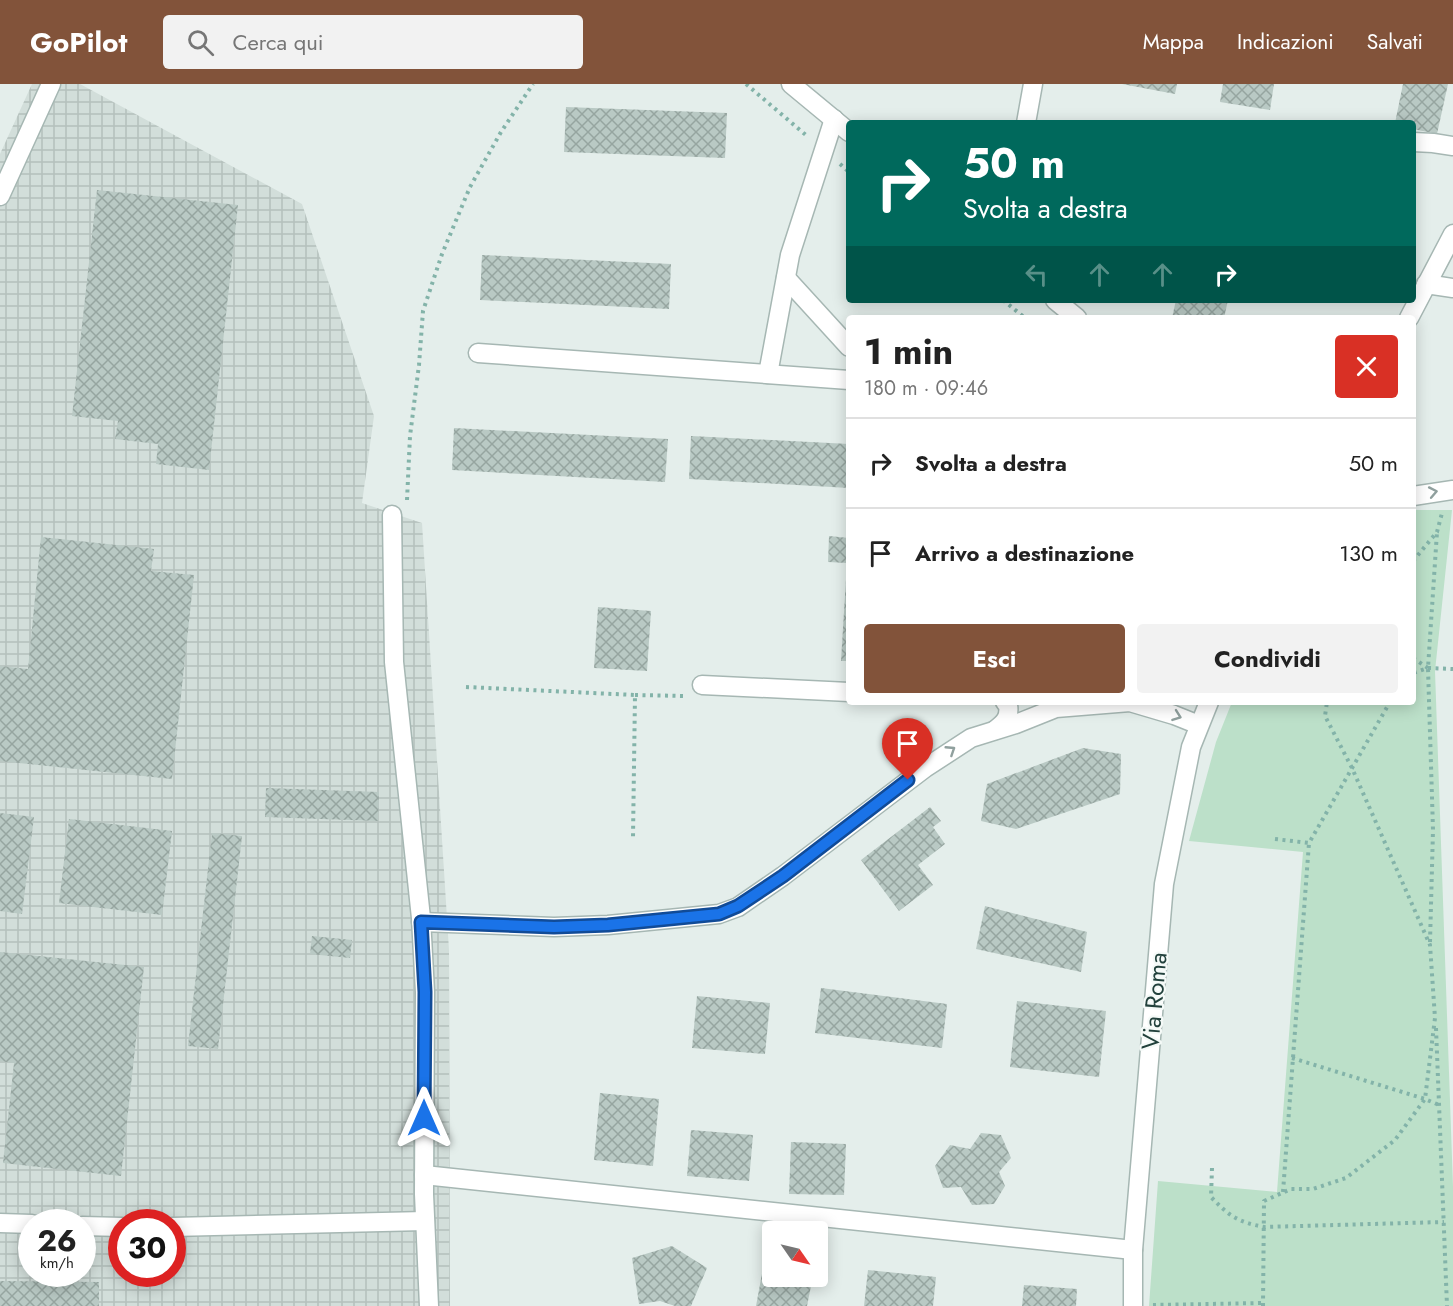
<!DOCTYPE html>
<html lang="it">
<head>
<meta charset="utf-8">
<style>
	body { margin:0; font-family:Jost,sans-serif; background:#f2f2f2; color:#222; height:100vh; display:flex; flex-direction:column; font-size:22px; white-space:nowrap }
	* { box-sizing:border-box; margin:0 }
	p { font-size:20px; color:#767676 }
	.icon { flex:none; width:33px; height:33px; fill:none; stroke:currentColor; stroke-width:2; stroke-linecap:round; stroke-linejoin:round }
	.map { position:relative; flex:1; overflow:hidden }
	.drawer { position:absolute; left:846px; top:231px; width:570px; height:390px; display:flex; flex-direction:column; background:#fff; border-radius:6px; box-shadow:0 3px 15px #0003 }
	.drawer>* { flex:none }
	.hud { position:absolute; left:846px; top:36px; width:570px; height:183px; border-radius:6px; box-shadow:0 3px 15px #0003; background:#00695c; color:#fff; overflow:hidden }
	.needle { width:39px; rotate:124deg }
	.controls { position:absolute; left:762px; top:1137px; display:grid; gap:12px }
	.controls a { display:grid; place-items:center; width:66px; height:66px; border-radius:6px; background:#fff; box-shadow:0 3px 15px #0003; font-size:30px }
	.speed { position:absolute; left:18px; top:1125px; display:flex; gap:12px; font-size:30px; font-weight:700; text-align:center }
	.speed>* { display:grid; place-content:center; width:78px; height:78px; border-radius:50%; background:#fff; box-shadow:0 3px 15px #0003; line-height:1 }
	.speed small { font-size:15px; font-weight:400 }
	.speed .limit { border:9px solid #d22; background:#fff; color:#111 }
	.pin { position:absolute; display:grid; place-items:center; width:51px; height:51px; color:#fff; margin:-62px -26px; border-radius:50% 50% 50% 0; rotate:-45deg; box-shadow:0 0 6px #0007 }
	.pin .icon { rotate:45deg }
	.me { position:absolute; width:66px; margin:-33px; rotate:0deg; stroke-linejoin:round; filter:drop-shadow(0 0 4px #0008) }
	.turn { display:flex; align-items:center; gap:21px; height:126px; padding:0 18px; font-size:27px }
	.turn .icon { width:78px; height:78px; stroke-width:2.5 }
	.turn b { display:block; font-size:42px; line-height:51px }
	.lanes { display:flex; align-items:center; height:57px; padding:0 18px; background:#0003; justify-content:center; gap:30px; direction:ltr }
	.lanes .off { opacity:.35 }
	.round { display:grid; place-items:center; flex:none; width:63px; height:63px; border-radius:6px; background:#f2f2f2 }
	.overview { display:flex; align-items:center; justify-content:space-between; height:102px; padding:0 18px }
	h1 { font-size:36px; font-weight:700; line-height:45px }
	.primary-button { display:flex; gap:12px; margin-top:auto; padding:12px 18px }
	.primary-button a { flex:1; height:69px; border-radius:6px; background:#82533a; color:#fff; font-size:24px; font-weight:700; line-height:69px; text-align:center }
	.primary-button a+a { background:#f2f2f2; color:#222 }
	ul { padding:0; list-style:none }
	li { display:flex; align-items:center; gap:18px; height:90px; padding:0 18px; border-top:2px solid #e0e0e0 }
	li div { flex:1 }
	li b { display:block; font-size:22px }
	li em { font-style:normal }
	header { display:flex; align-items:center; gap:36px; box-sizing:border-box; height:84px; padding:0 30px; background:#82533a; color:#fff }
	header strong { font-size:28px }
	nav { display:flex; gap:33px; margin-inline-start:auto; font-size:21px }
	.search { width:420px; height:54px; background:#f2f2f2; display:flex; align-items:center; gap:15px; box-sizing:border-box; padding:0 21px; border-radius:6px; color:#767676; font-size:22px }
	.map>svg:first-child { display:block }
</style>
</head>
<body>
<header>
<strong>GoPilot</strong>
<div class="search"><svg class="icon" aria-label="search" viewBox="0 0 24 24"><circle cx="10" cy="10" r="6"/><path d="M15 15l6 6"/></svg>Cerca qui</div>
<nav><a>Mappa</a><a>Indicazioni</a><a>Salvati</a></nav>
</header>
<div class="map">
<svg width="1453" height="1222" viewBox="0 0 1453 1222">
	<defs>
		<pattern id="industrial-grid" width="8" height="8" patternUnits="userSpaceOnUse" patternTransform="scale(1.5)"><rect width="8" height="8" fill="#d2deda"/><path d="M0 4h8M4 0v8" fill="none" stroke="#b4c0bc"/></pattern>
		<pattern id="building-cross-hatch" width="8" height="8" patternUnits="userSpaceOnUse" patternTransform="scale(1.5)"><rect width="8" height="8" fill="#b9c9c4"/><path d="M0 0l8 8M0 8l8-8" fill="none" stroke="#96a5a0"/></pattern>
	</defs>
	<rect width="100%" height="100%" fill="#e4eeeb"/>
	<path fill="url(#industrial-grid)" fill-rule="evenodd" d="M32 0H80L302 120 374 332 362 419 422 439 449 866 450 1222H0V70ZM32 1138H82V1190H32ZM122 1138H172V1190H122Z"/>
	<path fill="#bce0c9" d="M1413 426H1452L1435 587 1453 1103V1222H1149L1158 1097 1277 1108 1303 768 1189 757 1216 658 1232 618H1413Z"/>
	<g fill="url(#building-cross-hatch)">
		<path d="M1122 0H1177L1175 10Z"/>
		<path d="M1223 0H1274L1270 26 1220 18Z"/>
		<path d="M1403 0H1448L1437 50 1413 45V39H1395Z"/>
		<path d="M566 23 727 29 725 74 564 68Z"/>
		<path d="M97 106 238 121 209 386 156 380 158 360 115 355 118 337 72 332Z"/>
		<path d="M482 171 671 180 669 225 480 216Z"/>
		<path d="M1176 216H1228L1224 234H1172Z"/>
		<path d="M454 344 668 355 665 398 452 386Z"/>
		<path d="M691 352 849 360V404L689 395Z"/>
		<path d="M829 452 849 454V577H841L847 479 828 478Z"/>
		<path d="M41 453 154 465 151 487 194 491 172 695 0 677V582L28 585Z"/>
		<path d="M598 523 651 527 647 587 594 584Z"/>
		<path d="M1083 664 1121 670 1120 710 1016 745 981 737 987 700Z"/>
		<path d="M266 704 379 708 378 737 265 733Z"/>
		<path d="M930 723 941 737 933 743 945 760 918 781 933 801 899 827 861 776Z"/>
		<path d="M0 729 34 733 22 830 0 827Z"/>
		<path d="M69 735 172 747 162 831 59 819Z"/>
		<path d="M212 749 242 752 218 965 188 962Z"/>
		<path d="M985 822 1087 848 1081 888 976 865Z"/>
		<path d="M312 852 352 856 350 874 310 870Z"/>
		<path d="M0 868 144 883 121 1092 3 1079 14 979 0 977Z"/>
		<path d="M821 904 947 920 942 964 815 949Z"/>
		<path d="M697 912 770 919 765 970 692 964Z"/>
		<path d="M1017 917 1106 927 1099 993 1010 983Z"/>
		<path d="M600 1009 659 1015 653 1082 594 1076Z"/>
		<path d="M691 1046 753 1051 749 1097 687 1092Z"/>
		<path d="M981 1049 1001 1051 1011 1074 999 1088 1005 1102 994 1120 972 1121 961 1103 943 1104 935 1082 950 1061 970 1065Z"/>
		<path d="M791 1058 846 1060 844 1111 789 1110Z"/>
		<path d="M672 1162 707 1184 691 1222H675L660 1217 639 1220 632 1174Z"/>
		<path d="M766 1168 772 1169V1192H813L807 1222H756Z"/>
		<path d="M868 1186 936 1193 933 1222H864Z"/>
		<path d="M0 1197 99 1198V1222H0Z"/>
		<path d="M1024 1201 1077 1205 1076 1222H1022Z"/>
	</g>
	<g fill="none" stroke-linecap="round" stroke-linejoin="round">
		<defs>
			<g id="minor">
				<path d="M791 0 849 48"/>
				<path d="M1026 39 1033 0"/>
				<path d="M1413 58 1433 59 1453 62"/>
				<path d="M0 112 51 0"/>
				<path d="M786 194 849 263"/>
				<path d="M1426 200 1453 204"/>
				<path d="M1055 216 1077 234"/>
				<path d="M1409 234 1453 150"/>
				<path d="M478 269 849 296"/>
				<path d="M768 290 790 171 834 35"/>
				<path d="M1413 412 1453 406"/>
				<path d="M392 431 394 578 421 834 425 908 424 1110 429 1222"/>
				<path d="M702 601 849 608"/>
				<path d="M995 646C1005 639 1010 633 1008 621L1005 618"/>
				<path d="M421 838 554 843 608 841 719 830 738 823 783 792 925 684 971 654 1016 640 1056 624 1130 618 1174 631 1199 641"/>
				<path d="M424 1091 1133 1166"/>
				<path d="M0 1139 32 1140"/>
				<path d="M82 1142 122 1143"/>
				<path d="M172 1143 425 1137"/>
				<path d="M1133 1222V1166L1164 800 1191 663 1209 618"/>
			</g>
		</defs>
		<use href="#minor" stroke="#a6b7b3" stroke-width="21"/>
		<g stroke="#83b3a9" stroke-width="4" stroke-dasharray="3 4.5" stroke-linecap="butt">
			<path d="M746 0 807 52"/>
			<path d="M840 80 849 88"/>
			<path d="M1003 216 1025 234"/>
			<path d="M407 416 410 352 419 281 423 227 442 170 470 103 501 48 533 0"/>
			<path d="M1413 477 1437 448 1442 429"/>
			<path d="M1413 574 1428 584 1413 589"/>
			<path d="M1428 584 1453 585"/>
			<path d="M466 603 635 611 633 753"/>
			<path d="M635 611 685 612"/>
			<path d="M1275 755 1309 759 1390 618"/>
			<path d="M1430 858 1433 746 1428 584 1437 448"/>
			<path d="M1436 944 1447 1222"/>
			<path d="M1292 974 1425 1015 1439 1021"/>
			<path d="M1212 1084 1211 1113C1229 1132 1238 1138 1264 1143L1444 1138"/>
			<path d="M1283 1108 1309 759"/>
			<path d="M1153 1221 1263 1219"/>
			<path d="M1263 1222 1264 1117 1291 1105H1313L1346 1094 1395 1056 1425 1015 1435 934 1430 861 1352 684 1325 632 1327 618"/>
		</g>
		<use href="#minor" stroke="#fff" stroke-width="18"/>
	</g>
	<defs><path id="oneway-chevron" d="M-2-3.5L2.5 0L-2 3.5" fill="none" stroke-width="1.6" stroke-linecap="round" stroke-linejoin="round" transform="scale(1.5)"/></defs>
	<g stroke="#90a09e">
		<use href="#oneway-chevron" transform="translate(1433 408) rotate(-11)"/>
		<use href="#oneway-chevron" transform="translate(1177 632) rotate(20)"/>
		<use href="#oneway-chevron" transform="translate(951 666) rotate(-33)"/>
	</g>
	<g fill="none" stroke-linecap="round" stroke-linejoin="round">
		<defs>
			<path id="route" d="M424 1034 425 908 421 838 554 843 608 841 719 830 738 822 783 792 908 696"/>
		</defs>
		<use href="#route" stroke="#114b97" stroke-width="15"/>
		<use href="#route" stroke="#1a73e8" stroke-width="10"/>
	</g>
	<g text-anchor="middle" dominant-baseline="central" stroke-width="4.5" stroke-linejoin="round" paint-order="stroke">
		<g font-size="24" fill="#22413c" stroke="#f5faf8">
			<text transform="translate(1154 917) rotate(-85)">Via Roma</text>
		</g>
	</g>
</svg>
<div class="controls">
<a><svg class="needle" viewBox="-14 -14 28 28"><path d="M0-13l5 13h-10z" fill="#e53935"/><path d="M0 13l5-13h-10z" fill="#767676"/></svg></a>
</div>
<div class="speed"><div>26<small>km/h</small></div><div class="limit">30</div></div>
<div class="pin" style="left:908px;top:696px;background:#d93025"><svg class="icon" aria-label="arrive" viewBox="0 0 24 24"><path d="M6 21V4h12l-3 4 3 4H6"/></svg></div>
<svg class="me" style="left:424px;top:1034px" viewBox="-20 -20 40 40"><path d="M0-17L14 15 0 8-14 15z" fill="#1a73e8" stroke="#fff" stroke-width="4"/></svg>
<div class="hud">
<div class="turn"><svg class="icon" aria-label="right" viewBox="0 0 24 24"><path d="M7 20v-9h11M14 6l5 5-5 5"/></svg><div><b>50 m</b>Svolta a destra</div></div>
<div class="lanes"><svg class="icon off" aria-label="left" viewBox="0 0 24 24"><path d="M17 20v-9H6M10 6l-5 5 5 5"/></svg><svg class="icon off" aria-label="ahead" viewBox="0 0 24 24"><path d="M12 20V5M6 11l6-6 6 6"/></svg><svg class="icon off" aria-label="ahead" viewBox="0 0 24 24"><path d="M12 20V5M6 11l6-6 6 6"/></svg><svg class="icon" aria-label="right" viewBox="0 0 24 24"><path d="M7 20v-9h11M14 6l5 5-5 5"/></svg></div>
</div>
<section class="drawer">
<div class="overview"><div><h1>1 min</h1><p>180 m · 09:46</p></div><a class="round" style="background:#d93025;color:#fff"><svg class="icon" aria-label="close" viewBox="0 0 24 24"><path d="M6 6l12 12M18 6L6 18"/></svg></a></div>
<ul>
<li><svg class="icon" aria-label="right" viewBox="0 0 24 24"><path d="M7 20v-9h11M14 6l5 5-5 5"/></svg><div><b>Svolta a destra</b></div><em>50 m</em></li>
<li><svg class="icon" aria-label="arrive" viewBox="0 0 24 24"><path d="M6 21V4h12l-3 4 3 4H6"/></svg><div><b>Arrivo a destinazione</b></div><em>130 m</em></li>
</ul>
<div class="primary-button"><a>Esci</a><a>Condividi</a></div>
</section>
</div>
</body>
</html>
